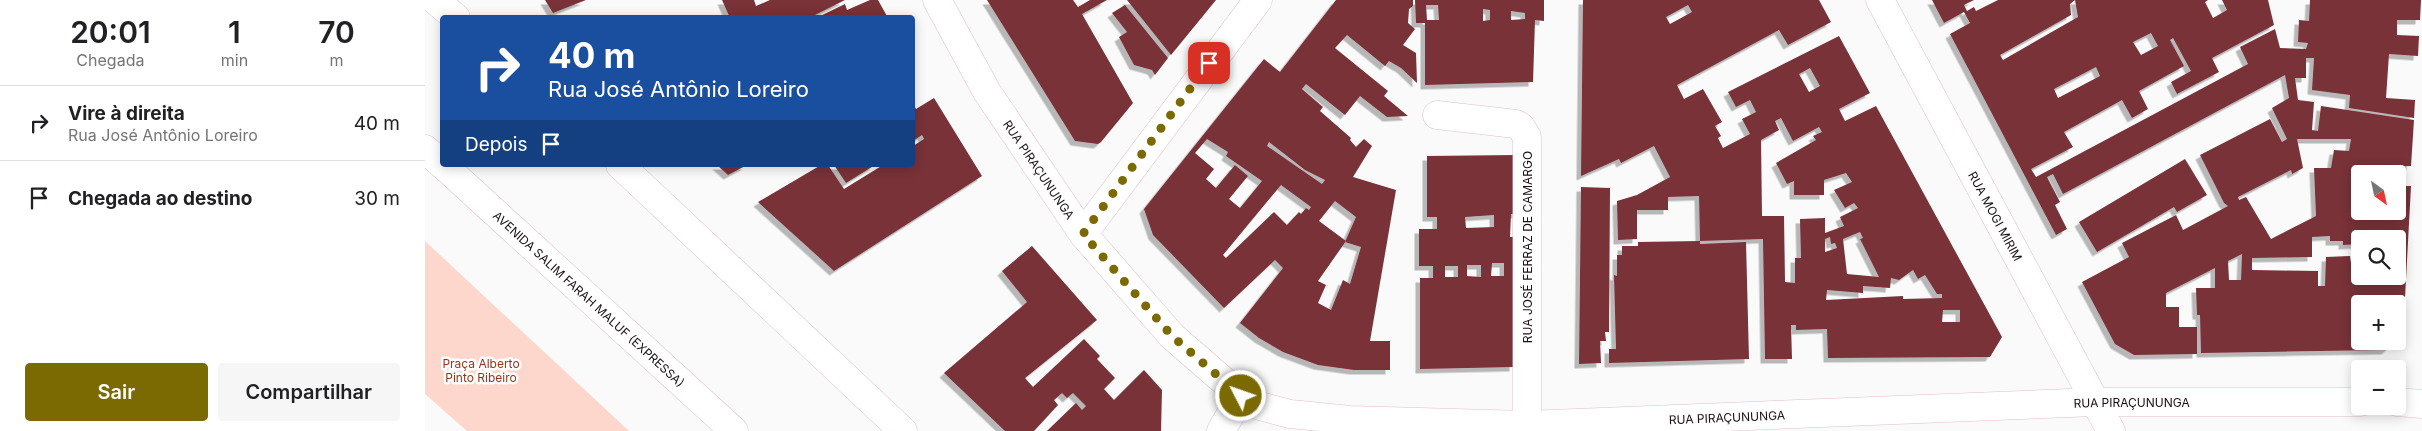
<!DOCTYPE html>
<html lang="pt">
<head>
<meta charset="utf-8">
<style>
	body { margin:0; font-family:Inter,sans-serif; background:#f6f6f6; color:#202124; height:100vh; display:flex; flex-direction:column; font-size:19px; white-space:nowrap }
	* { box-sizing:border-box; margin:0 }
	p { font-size:16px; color:#757577 }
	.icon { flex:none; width:28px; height:28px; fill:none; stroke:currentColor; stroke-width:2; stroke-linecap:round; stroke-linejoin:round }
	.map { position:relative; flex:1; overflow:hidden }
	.panel { display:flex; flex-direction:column; background:#fff; width:425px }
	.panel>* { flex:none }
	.guide { position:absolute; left:15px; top:15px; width:475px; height:152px; border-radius:5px; box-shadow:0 2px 12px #0003; background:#1a4fa0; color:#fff; overflow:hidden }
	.needle { width:32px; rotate:147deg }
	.fabs { position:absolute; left:1926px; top:165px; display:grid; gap:10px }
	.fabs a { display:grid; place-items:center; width:55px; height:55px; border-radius:5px; background:#fff; box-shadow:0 2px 12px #0003; font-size:25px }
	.pin { position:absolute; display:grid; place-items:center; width:42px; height:42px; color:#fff; margin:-21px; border-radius:10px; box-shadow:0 2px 8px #0006 }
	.me { position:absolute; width:55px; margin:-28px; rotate:311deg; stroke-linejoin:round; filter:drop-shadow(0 0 4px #0008) }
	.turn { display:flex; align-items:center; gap:18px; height:105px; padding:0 25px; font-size:22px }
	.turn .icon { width:65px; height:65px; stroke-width:2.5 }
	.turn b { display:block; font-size:35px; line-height:42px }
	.then { display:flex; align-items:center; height:48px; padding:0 25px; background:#0003; gap:10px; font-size:19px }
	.eta { display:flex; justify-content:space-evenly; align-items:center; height:85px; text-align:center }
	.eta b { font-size:30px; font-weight:600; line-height:35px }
	.button { display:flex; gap:10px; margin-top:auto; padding:10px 25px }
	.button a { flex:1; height:58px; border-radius:5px; background:#7b6a02; color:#fff; font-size:20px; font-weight:600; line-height:58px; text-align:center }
	.button a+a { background:#f6f6f6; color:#202124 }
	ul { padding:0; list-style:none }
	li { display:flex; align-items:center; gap:15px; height:75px; padding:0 25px; border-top:1px solid #e0e0e0 }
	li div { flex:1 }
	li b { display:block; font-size:19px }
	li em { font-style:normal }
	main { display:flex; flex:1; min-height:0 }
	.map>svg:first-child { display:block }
</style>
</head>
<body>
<main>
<section class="panel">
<div class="eta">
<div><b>20:01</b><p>Chegada</p></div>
<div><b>1</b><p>min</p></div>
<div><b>70</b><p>m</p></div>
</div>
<ul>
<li><svg class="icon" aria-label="right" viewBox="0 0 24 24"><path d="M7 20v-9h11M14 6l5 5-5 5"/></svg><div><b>Vire à direita</b><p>Rua José Antônio Loreiro</p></div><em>40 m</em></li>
<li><svg class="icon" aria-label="arrive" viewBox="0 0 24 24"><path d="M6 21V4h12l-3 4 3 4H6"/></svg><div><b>Chegada ao destino</b></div><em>30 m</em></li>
</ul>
<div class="button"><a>Sair</a><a>Compartilhar</a></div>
</section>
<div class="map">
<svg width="1997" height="431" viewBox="0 0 1997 431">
	<defs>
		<filter id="shadow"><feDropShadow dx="-4.5" dy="4.5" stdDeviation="0" flood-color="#0004"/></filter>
	</defs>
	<rect width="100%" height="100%" fill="#fafafa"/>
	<path fill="#fdd7cc" d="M0 241 204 431H42L0 394Z"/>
	<g fill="#783138" fill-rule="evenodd" filter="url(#shadow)">
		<path d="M120 0H161L128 13Z"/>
		<path d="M297 0H329L331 6 345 0H420L384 18H305Z"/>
		<path d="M445 0H453L463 18H391L420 4 422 10Z"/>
		<path d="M562 0H648L653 7 665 0H682L657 14 708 103 676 142 673 144 650 141Z"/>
		<path d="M702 0H791L746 55Z"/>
		<path d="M911 0H988V6L984 9 983 23 990 29 978 45 991 53 992 83 976 68 964 61 960 66 922 35 910 48 963 91 959 96 983 116 962 117 935 96 920 115 881 84 877 89 898 107 895 111 926 138 925 140 931 147 939 139 947 146 928 177 971 190 945 341H965V370H929L893 365 858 352 834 338 815 323 858 268 850 260 799 308 728 235 719 209 839 59 855 72ZM782 139 803 152 801 156 837 181 815 208 804 199 823 176 810 165 791 188 781 179 789 169 770 153ZM844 142 880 170 900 180 897 184 842 146ZM856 185 886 207 884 210 881 208 876 214 874 212 862 225 849 212 801 258 798 255ZM910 201 931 217 920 242 936 247 925 284 918 280 906 310 893 303 901 285 893 281 921 241 894 221Z"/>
		<path d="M990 0H1119V21L1110 20 1108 82 1000 85V23H991ZM1001 5H1013L1014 20H1002ZM1058 9 1065 10V20L1058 21ZM1086 11 1100 13V19L1086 20Z"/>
		<path d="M1158 0H1394L1406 22 1363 45 1354 30 1252 85 1259 99 1278 89 1297 122 1290 126 1296 136 1293 138 1298 148 1325 134 1317 119 1331 112 1325 100 1311 107 1303 92 1414 36 1445 93 1414 109 1420 121 1451 106 1577 337 1565 357 1403 358 1402 329 1371 330V325H1366L1367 359H1340L1338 239 1275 241 1274 196 1243 197V210H1212V239L1193 240 1192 201 1212 195 1245 177 1229 146 1196 163 1194 159 1156 176ZM1263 5 1267 12 1245 24 1241 17ZM1385 68 1395 86 1384 92 1374 74ZM1356 118 1368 141 1394 127 1397 132 1388 136 1391 140 1351 163 1362 184 1369 181V195H1399V180L1421 173 1427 182 1409 190 1420 208 1429 203 1433 208 1415 217 1419 226 1400 233V218L1375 219 1376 258H1370V283L1360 282 1359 216H1337L1336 140 1354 130 1350 121ZM1435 232 1438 238 1435 239 1454 277 1422 274 1418 239ZM1405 237 1406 244 1410 243 1412 248 1400 252V239ZM1488 270 1493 279 1500 275 1512 294H1517V298L1478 299V296L1401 300 1402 290 1438 293V286L1465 288 1466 278 1474 280ZM1518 310H1535V322H1517Z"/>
		<path d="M1507 0H1549L1539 5 1542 11 1549 7 1551 11 1573 0H1783L1780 2 1788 18 1802 10 1797 0H1843L1849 25 1787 58 1794 72 1752 94 1746 82 1766 71 1748 38 1745 40 1759 66 1714 91 1723 109 1707 118 1697 100 1639 132 1648 147 1606 169 1611 177 1823 64 1815 47 1850 29 1855 48 1881 49 1883 43 1873 42 1874 20 1884 21 1885 0H1996L1995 20H1972V35L1994 36 1993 56 1964 54 1961 98 1990 100 1989 118 1924 108 1925 95 1887 90 1889 58H1881V78H1870L1873 100 1889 102 1887 130 1893 131 1896 106 1989 120 1986 166 1944 167V174H1935V211H1972V186H1986L1978 335 1972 340V304H1935V341H1971L1961 350 1776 353 1775 315H1772L1771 288H1790V268L1741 293V307H1754V327H1772V354L1709 355 1690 344 1657 282 1704 257 1697 243 1751 215 1758 230 1803 206 1799 203 1775 155 1845 119 1857 142 1862 139 1847 108 1864 98 1860 75 1638 194 1628 174 1622 177 1635 202 1630 205 1642 229 1631 235 1525 34 1545 23 1539 12 1519 23ZM1650 0 1653 17 1578 60 1575 55 1646 15 1645 4ZM1726 33 1733 46 1716 55 1708 42ZM1671 67 1675 76 1633 98 1629 89ZM1872 139H1926L1924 151 1909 150 1906 168H1889L1891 216 1846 239 1821 197 1814 200 1813 197 1866 170 1867 174 1878 168ZM1905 236V241H1918V245L1935 244V239H1972V276H1935V263H1926L1925 256 1901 257 1900 286H1893V271L1827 270V258L1887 257V237ZM1817 254 1816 280H1804L1803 261Z"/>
		<path d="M700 5 743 58 730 75 727 70 709 65 694 37 702 32 687 13Z"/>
		<path d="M509 98 557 176 409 271 333 202 396 165H403L419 189 458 165H488V146L499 139 497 135 488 141V103L491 109Z"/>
		<path d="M1091 155 1092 214H1086L1085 237H1092L1089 367 995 369V278H1008V266H994V229H1012V217H1002V156ZM1069 215V227L1041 228 1040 217ZM1067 263H1079V276H1066ZM1042 265H1056V277L1042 276ZM1020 266H1033V277H1020Z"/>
		<path d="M1760 159 1782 195 1752 212 1749 207 1672 252 1654 222Z"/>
		<path d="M292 165H322L303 175Z"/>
		<path d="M409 165H450L421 183Z"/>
		<path d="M1156 187 1185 188 1184 332H1180L1181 341H1175L1176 363 1154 364Z"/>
		<path d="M1275 241V244L1321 242 1324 359 1184 363V349H1191L1189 275 1192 276V255H1197V246H1213V242Z"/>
		<path d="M607 246 672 320 600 378 608 387 659 339 675 356 672 359 690 378 679 389 689 400 719 370 737 390 736 431H622L651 403 657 410 661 406 648 393 642 398 637 393 629 400 633 405 609 431H580L519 373 602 302 577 271Z"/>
	</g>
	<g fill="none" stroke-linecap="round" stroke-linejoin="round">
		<defs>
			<g id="minor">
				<path id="s1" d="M1455 0 1686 431"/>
				<path d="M1012 115 1091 124 1096 127 1102 137V425"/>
				<path d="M658 234 833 0"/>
				<path id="s2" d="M816 396 835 406 865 414 925 420 1102 425 1670 402H1935"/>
				<path d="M1972 402 1997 404"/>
			</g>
			<g id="secondary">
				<path id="s3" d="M512 0 562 92 658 234 747 336 816 396 796 431"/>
			</g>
			<g id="trunk">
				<path d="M10 0 31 18"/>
				<path d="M0 149 18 165"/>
				<path id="s4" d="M18 165 309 431"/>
				<path d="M195 165 478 431"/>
			</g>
		</defs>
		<use href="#minor" stroke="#e2beca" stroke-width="29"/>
		<use href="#secondary" stroke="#e2beca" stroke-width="29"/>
		<use href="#trunk" stroke="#e2beca" stroke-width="29"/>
		<use href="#minor" stroke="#fff" stroke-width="28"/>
		<use href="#secondary" stroke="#fff" stroke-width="28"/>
		<use href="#trunk" stroke="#fff" stroke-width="28"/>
	</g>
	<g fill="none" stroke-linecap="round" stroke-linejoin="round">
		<path stroke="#7b6a02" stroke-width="9" stroke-dasharray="0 16.2" d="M784 63 658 234 747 336 816 396"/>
	</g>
	<g text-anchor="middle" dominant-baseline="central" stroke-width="5" stroke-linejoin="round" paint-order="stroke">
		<g font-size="12" fill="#1a0e12" stroke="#fff">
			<text stroke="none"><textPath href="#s3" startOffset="198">RUA PIRAÇUNUNGA</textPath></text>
			<text stroke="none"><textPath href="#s1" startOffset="245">RUA MOGI MIRIM</textPath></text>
			<text transform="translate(1102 247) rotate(-90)">RUA JOSÉ FERRAZ DE CAMARGO</text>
			<text stroke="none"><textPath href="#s4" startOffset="198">AVENIDA SALIM FARAH MALUF (EXPRESSA)</textPath></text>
			<text stroke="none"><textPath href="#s2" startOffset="895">RUA PIRAÇUNUNGA</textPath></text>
			<text stroke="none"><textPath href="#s2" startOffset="490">RUA PIRAÇUNUNGA</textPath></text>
		</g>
		<g font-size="12" fill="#91361b" stroke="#fff">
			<text x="56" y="363">Praça Alberto<tspan x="56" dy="14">Pinto Ribeiro</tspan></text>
		</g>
	</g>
</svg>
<div class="fabs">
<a><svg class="needle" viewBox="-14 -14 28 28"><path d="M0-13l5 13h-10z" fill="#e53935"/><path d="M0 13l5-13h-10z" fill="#757577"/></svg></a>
<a><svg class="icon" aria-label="search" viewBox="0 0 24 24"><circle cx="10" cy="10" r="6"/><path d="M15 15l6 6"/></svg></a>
<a>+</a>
<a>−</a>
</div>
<div class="pin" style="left:784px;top:63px;background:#d93025"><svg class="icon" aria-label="arrive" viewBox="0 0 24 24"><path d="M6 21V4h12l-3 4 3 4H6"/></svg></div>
<svg class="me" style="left:816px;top:396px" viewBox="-20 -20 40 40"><circle r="17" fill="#7b6a02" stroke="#fff" stroke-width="3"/><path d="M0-11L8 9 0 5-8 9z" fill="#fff"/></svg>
<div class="guide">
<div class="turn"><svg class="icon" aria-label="right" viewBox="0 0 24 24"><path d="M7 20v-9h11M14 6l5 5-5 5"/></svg><div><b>40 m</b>Rua José Antônio Loreiro</div></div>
<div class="then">Depois<svg class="icon" aria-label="arrive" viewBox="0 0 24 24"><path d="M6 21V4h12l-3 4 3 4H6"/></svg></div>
</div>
</div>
</main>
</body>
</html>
